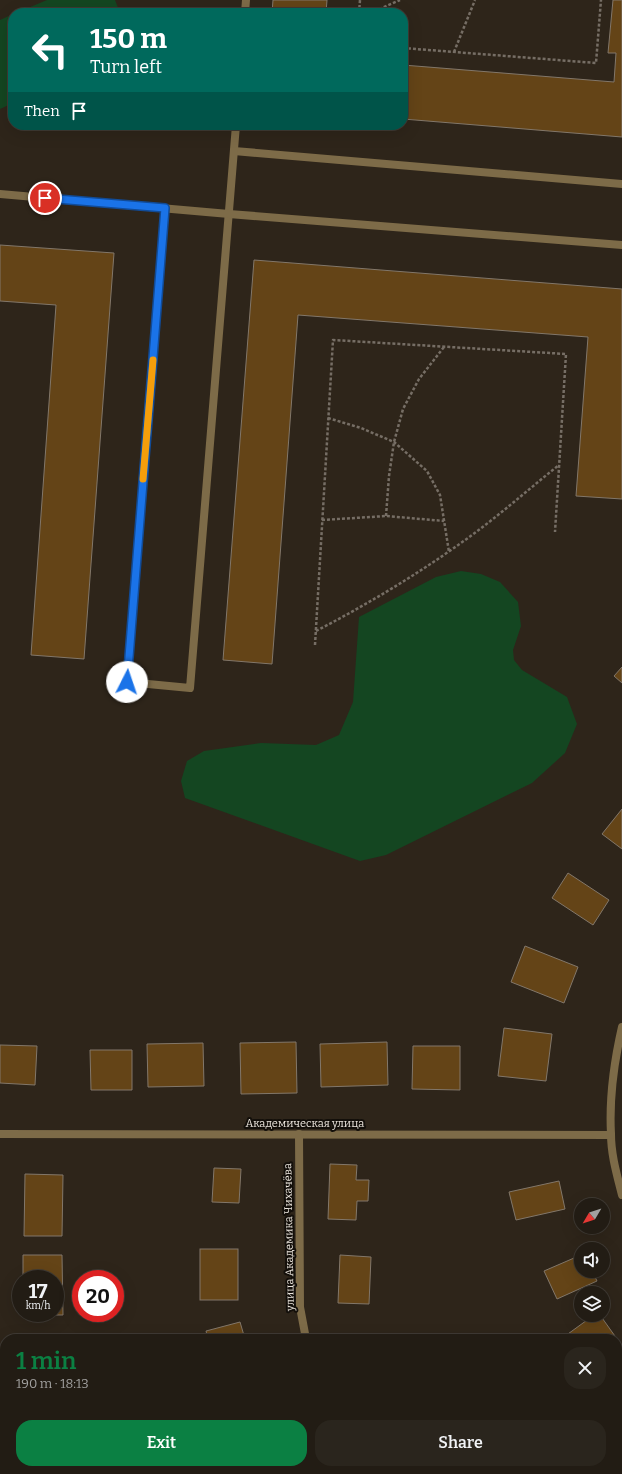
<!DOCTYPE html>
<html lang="en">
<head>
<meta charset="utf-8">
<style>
	body { margin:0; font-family:Bitter,serif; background:#2a251d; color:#f1f3f6; height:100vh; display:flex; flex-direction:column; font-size:15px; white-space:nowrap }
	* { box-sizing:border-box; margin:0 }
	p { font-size:13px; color:#a2a1a0 }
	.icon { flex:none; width:22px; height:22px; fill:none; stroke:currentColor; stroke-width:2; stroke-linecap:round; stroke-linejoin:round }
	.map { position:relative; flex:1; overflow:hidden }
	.sheet { position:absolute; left:0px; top:1334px; width:622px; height:140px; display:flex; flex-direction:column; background:#221c14; border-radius:16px 16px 0 0; box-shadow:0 4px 16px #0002,0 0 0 1px #3f3a34 }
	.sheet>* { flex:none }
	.top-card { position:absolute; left:8px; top:8px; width:400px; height:122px; border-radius:16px; box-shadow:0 4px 16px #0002,0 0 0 1px #3f3a34; background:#00695c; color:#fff; overflow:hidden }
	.needle { width:26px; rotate:231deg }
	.tools { position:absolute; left:574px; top:1198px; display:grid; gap:8px }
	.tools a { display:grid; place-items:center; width:36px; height:36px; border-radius:50%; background:#221c14; box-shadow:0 4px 16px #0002,0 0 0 1px #3f3a34; font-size:20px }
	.speed { position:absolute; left:12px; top:1270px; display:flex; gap:8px; font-size:20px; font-weight:700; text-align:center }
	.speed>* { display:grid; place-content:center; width:52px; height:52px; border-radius:50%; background:#221c14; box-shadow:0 4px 16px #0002,0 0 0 1px #3f3a34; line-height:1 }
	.speed small { font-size:10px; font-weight:400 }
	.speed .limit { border:6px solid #d22; background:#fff; color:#111 }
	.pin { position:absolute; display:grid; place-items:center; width:34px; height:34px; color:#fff; margin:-17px; border:2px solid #fff; border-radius:50%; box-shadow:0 1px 4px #0007 }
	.me { position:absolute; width:44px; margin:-22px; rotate:4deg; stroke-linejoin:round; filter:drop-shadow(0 0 3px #0008) }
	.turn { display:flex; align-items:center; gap:14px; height:84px; padding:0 16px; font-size:18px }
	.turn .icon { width:52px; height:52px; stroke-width:2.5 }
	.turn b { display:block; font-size:28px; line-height:34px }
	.then { display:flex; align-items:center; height:38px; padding:0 16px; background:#0003; gap:8px; font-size:15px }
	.round { display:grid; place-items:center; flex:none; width:42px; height:42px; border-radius:16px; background:#2a251d }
	.overview { display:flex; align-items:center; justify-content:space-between; height:68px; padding:0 16px }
	h1 { font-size:24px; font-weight:600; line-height:30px; color:#0b8043 }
	.cta { display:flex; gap:8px; margin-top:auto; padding:8px 16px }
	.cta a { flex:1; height:46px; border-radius:16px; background:#0b8043; color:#fff; font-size:16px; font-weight:600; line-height:46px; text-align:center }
	.cta a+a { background:#2a251d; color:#f1f3f6 }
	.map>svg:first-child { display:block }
</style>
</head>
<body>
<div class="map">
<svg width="622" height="1474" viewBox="0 0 622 1474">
	<rect width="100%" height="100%" fill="#2e251a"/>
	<g fill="#144621">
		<path d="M47 0H115L120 13H16Z"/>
		<path d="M13 14V103L0 109V20Z"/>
		<path d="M461 571 481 574 500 582 518 602 521 626 513 650 514 660 522 670 567 697 577 724 565 753 532 783 386 855 360 861 185 798 181 781 187 761 204 751 261 743 316 745 339 735 353 702 359 617 436 577Z"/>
	</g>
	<g fill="#644417" stroke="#82776a">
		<path d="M273 0H327L326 13H272Z"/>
		<path d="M613 0H622V137L403 119V65L614 82 616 53H608Z"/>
		<path d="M0 245 114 253 84 659 31 655 56 305 0 301Z"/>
		<path d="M254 260 622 289V499L576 496 588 337 298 315 272 664 223 660Z"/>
		<path d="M622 667V683L614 676Z"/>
		<path d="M622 809V849L602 834Z"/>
		<path d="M568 873 609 900 593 925 552 898Z"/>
		<path d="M525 946 578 967 564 1003 511 982Z"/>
		<path d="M504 1028 552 1034 546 1081 498 1076Z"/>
		<path d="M296 1042 297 1093 241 1094 240 1043Z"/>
		<path d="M387 1042 388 1085 321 1087 320 1044Z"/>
		<path d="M203 1043 204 1086 148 1087 147 1044Z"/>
		<path d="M0 1045 37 1046 35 1085 0 1083Z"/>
		<path d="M413 1046H460V1090L412 1089Z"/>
		<path d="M90 1050H132V1090H91Z"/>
		<path d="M330 1164 357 1165 356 1180H369L368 1201H357L356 1220 328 1219Z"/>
		<path d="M214 1168 241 1169 239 1203 212 1202Z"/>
		<path d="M25 1174 63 1175 62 1236H24Z"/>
		<path d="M559 1181 565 1209 516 1220 509 1192Z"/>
		<rect x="200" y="1249" width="38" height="51"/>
		<path d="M23 1255H62L63 1315H23V1313H55V1279H23Z"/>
		<path d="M340 1255 371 1257 369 1304 338 1303Z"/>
		<path d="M581 1255V1271H592L597 1281 557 1299 544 1271Z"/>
		<path d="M594 1315H600L622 1346V1357L617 1360V1339H561Z"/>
		<path d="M240 1322 245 1339H208L206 1331Z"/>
		<path d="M64 1336V1339H25V1337Z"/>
		<path d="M622 1395V1440L617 1435V1400Z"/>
		<path d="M49 1469H93L95 1474H51Z"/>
		<path d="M282 1469H305L308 1474H272Z"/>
		<path d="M403 1469H418L409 1474H406Z"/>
	</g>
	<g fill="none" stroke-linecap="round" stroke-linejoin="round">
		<g stroke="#766e65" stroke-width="2.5" stroke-dasharray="3 2" stroke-linecap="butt">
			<path d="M359 13 360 0"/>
			<path d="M370 13 400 0"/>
			<path d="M403 48 596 63 601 0"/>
			<path d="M454 52 475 0"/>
			<path d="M328 418 361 428 394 442 427 471 440 495 449 552"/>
			<path d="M386 516 389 476 394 442 403 409 419 379 444 347"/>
			<path d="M322 520 386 516 444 521"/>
			<path d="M316 631C370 603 423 571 472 535 502 513 530 488 559 465"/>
			<path d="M315 645 333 340 566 354 555 532"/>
		</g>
		<g stroke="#7d6b48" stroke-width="8">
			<path d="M245 13 246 0"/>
			<path d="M234 151 622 184"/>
			<path d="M165 208 127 682 190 688 236 125"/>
		</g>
		<g stroke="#7d6b48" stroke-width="8">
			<path d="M0 194 229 214 622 245"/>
			<path d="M622 1027C614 1062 609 1098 611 1134 611 1155 617 1175 622 1195"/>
			<path d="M0 1134 611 1135"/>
			<path d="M299 1134 300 1307 306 1339"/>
			<path d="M0 1407 5 1428"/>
			<path d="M367 1469 370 1474"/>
			<path d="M4 1474 17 1469"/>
		</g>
	</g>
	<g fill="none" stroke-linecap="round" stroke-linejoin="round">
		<defs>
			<path id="route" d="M45 198 165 208 127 682"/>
		</defs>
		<use href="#route" stroke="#114b97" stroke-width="10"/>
		<use href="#route" stroke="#1a73e8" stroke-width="7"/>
		<path stroke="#f59e0b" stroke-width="7" d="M143 479 153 360"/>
	</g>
	<g text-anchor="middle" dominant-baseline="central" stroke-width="4" stroke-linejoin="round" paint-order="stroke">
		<g font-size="11" fill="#ece6de" stroke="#130f0a">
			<text x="305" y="1123">Академическая улица</text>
			<text transform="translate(289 1237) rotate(-91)">улица Академика Чихачёва</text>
		</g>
	</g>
</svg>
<div class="tools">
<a><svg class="needle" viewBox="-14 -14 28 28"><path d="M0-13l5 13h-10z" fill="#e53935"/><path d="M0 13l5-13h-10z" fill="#a2a1a0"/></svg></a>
<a><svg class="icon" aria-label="sound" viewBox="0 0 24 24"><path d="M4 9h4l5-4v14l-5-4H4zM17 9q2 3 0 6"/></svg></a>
<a><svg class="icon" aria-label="layers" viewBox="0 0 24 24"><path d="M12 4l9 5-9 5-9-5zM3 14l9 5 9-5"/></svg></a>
</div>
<div class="speed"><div>17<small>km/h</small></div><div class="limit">20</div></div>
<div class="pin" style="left:45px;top:198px;background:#d93025"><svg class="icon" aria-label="arrive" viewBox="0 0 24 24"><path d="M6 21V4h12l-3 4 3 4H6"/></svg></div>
<svg class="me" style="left:127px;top:682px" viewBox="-20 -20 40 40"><circle r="19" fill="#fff"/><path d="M0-13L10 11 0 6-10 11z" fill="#1a73e8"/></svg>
<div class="top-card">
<div class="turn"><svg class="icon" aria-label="left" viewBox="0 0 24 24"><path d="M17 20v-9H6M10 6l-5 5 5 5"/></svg><div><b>150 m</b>Turn left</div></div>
<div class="then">Then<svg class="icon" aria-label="arrive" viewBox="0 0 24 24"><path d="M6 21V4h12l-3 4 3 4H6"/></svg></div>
</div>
<section class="sheet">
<div class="overview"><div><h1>1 min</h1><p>190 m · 18:13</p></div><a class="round"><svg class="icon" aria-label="close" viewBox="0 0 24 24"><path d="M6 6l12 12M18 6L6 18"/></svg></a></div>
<div class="cta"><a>Exit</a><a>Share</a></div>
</section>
</div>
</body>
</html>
